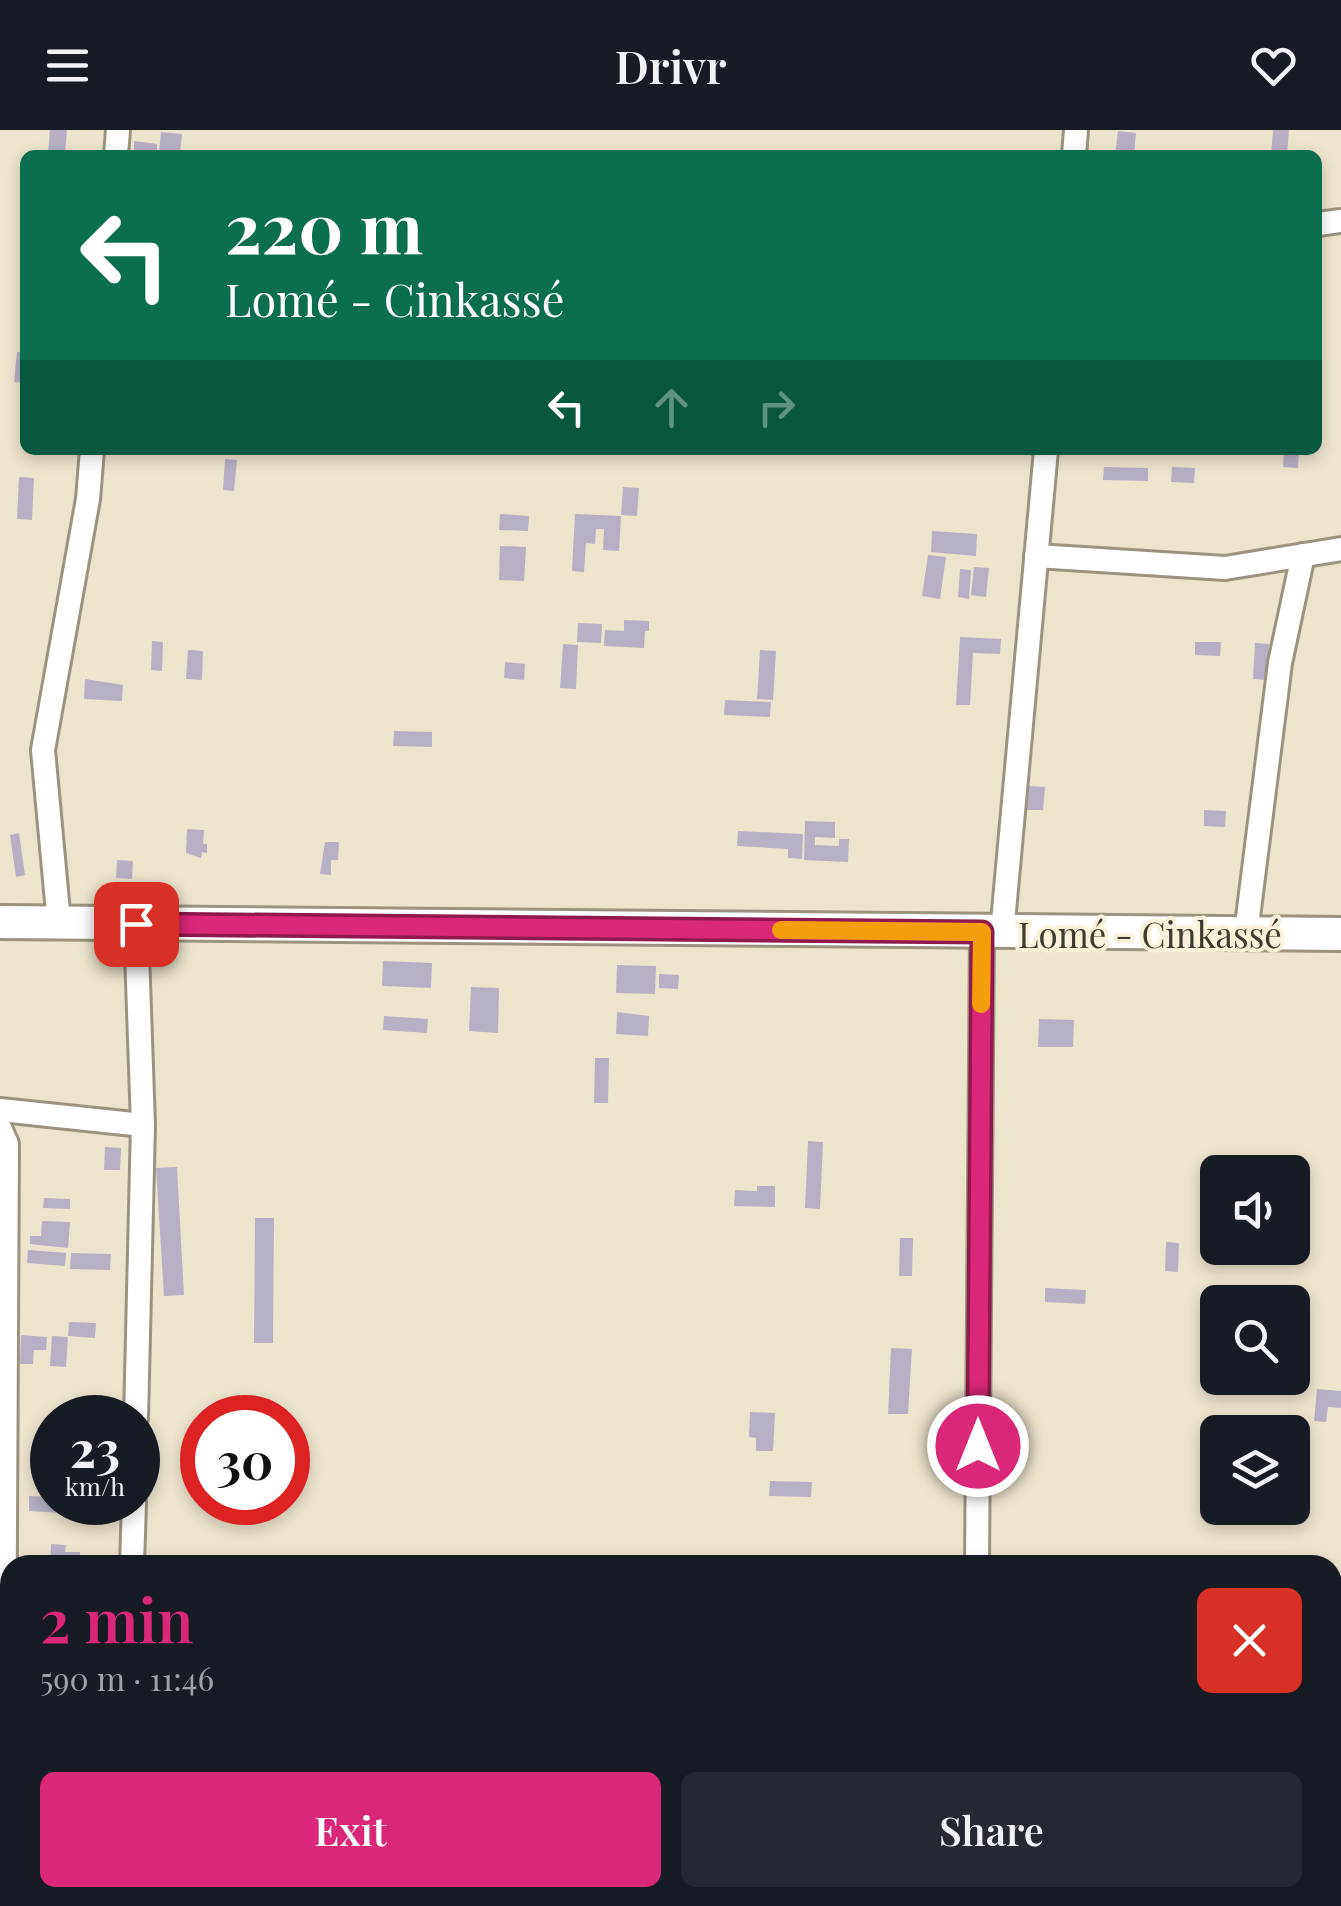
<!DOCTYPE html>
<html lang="en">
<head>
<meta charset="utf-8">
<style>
	body { margin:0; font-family:"Playfair Display",serif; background:#242831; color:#f1f3f6; height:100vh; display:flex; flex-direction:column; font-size:38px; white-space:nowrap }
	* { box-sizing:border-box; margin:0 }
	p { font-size:32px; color:#9ea1a6 }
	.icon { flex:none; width:55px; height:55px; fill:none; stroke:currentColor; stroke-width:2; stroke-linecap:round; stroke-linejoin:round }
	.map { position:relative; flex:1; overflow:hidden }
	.side { position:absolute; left:0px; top:1425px; width:1342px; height:352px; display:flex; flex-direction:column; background:#171b24; border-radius:30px 30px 0 0; box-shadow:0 5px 15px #0003 }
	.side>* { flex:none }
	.top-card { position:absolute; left:20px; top:20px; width:1302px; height:305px; border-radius:15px; box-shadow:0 5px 15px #0003; background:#0b6e4f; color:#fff; overflow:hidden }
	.controls { position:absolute; left:1200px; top:1025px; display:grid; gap:20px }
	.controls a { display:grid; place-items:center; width:110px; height:110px; border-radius:15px; background:#171b24; box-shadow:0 5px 15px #0003; font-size:50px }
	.speed { position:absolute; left:30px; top:1265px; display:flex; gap:20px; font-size:50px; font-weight:700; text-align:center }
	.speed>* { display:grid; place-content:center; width:130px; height:130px; border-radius:50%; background:#171b24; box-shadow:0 5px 15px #0003; line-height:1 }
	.speed small { font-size:25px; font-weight:400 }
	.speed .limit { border:15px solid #d22; background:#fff; color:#111 }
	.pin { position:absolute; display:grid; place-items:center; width:85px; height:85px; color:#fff; margin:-42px; border-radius:20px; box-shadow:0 5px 15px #0006 }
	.me { position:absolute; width:110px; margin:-55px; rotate:0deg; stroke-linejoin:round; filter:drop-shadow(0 0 8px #0008) }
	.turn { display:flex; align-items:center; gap:35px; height:210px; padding:0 40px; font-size:45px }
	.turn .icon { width:130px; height:130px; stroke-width:2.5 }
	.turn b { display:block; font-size:70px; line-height:85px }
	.lanes { display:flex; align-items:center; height:95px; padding:0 40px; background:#0003; justify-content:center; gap:50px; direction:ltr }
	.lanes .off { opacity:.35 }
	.round { display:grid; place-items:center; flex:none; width:105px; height:105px; border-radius:15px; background:#242831 }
	.head { display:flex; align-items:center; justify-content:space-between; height:170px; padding:0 40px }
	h1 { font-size:60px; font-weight:600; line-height:75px; color:#db2777 }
	.action { display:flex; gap:20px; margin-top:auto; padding:20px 40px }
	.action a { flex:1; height:115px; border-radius:15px; background:#db2777; color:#fff; font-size:40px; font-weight:600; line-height:115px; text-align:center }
	.action a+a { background:#242831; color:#f1f3f6 }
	header { display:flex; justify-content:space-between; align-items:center; height:130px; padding:0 40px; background:#171b24; font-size:45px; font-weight:600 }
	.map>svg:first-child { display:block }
</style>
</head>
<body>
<header><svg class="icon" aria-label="menu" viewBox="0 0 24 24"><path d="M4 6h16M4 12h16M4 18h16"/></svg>Drivr<svg class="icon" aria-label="heart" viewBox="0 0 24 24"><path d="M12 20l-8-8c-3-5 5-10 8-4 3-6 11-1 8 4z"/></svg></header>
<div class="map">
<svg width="1341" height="1776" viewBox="0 0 1341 1776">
	<rect width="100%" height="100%" fill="#ede4ce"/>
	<g fill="#b7b0c5">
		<path d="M50 0H67L65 25 48 23Z"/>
		<path d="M1273 0H1289L1287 25H1271Z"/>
		<path d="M1118 1 1136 3 1134 25H1115Z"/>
		<path d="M161 2 182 4 180 24 159 23Z"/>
		<path d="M134 11 157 14V24L134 23Z"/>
		<path d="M17 222 25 223V253L14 252Z"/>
		<path d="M1284 320H1299L1298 338 1283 337Z"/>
		<path d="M225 329 237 330 234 361 223 360Z"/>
		<path d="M1104 337 1148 338V351L1103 350Z"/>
		<path d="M1172 337 1195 338 1194 353 1171 352Z"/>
		<path d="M19 347 34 348 32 390 17 389Z"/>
		<path d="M623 357 639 358 637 386 621 385Z"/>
		<path d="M500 384 529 386 528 401 499 400Z"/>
		<path d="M575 384 621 386 619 421 603 420 604 399H596L595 414 586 413 584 442 572 441Z"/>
		<path d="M932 401 977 404 976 426 931 422Z"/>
		<path d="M500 416 526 417 524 451 499 450Z"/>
		<path d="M928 425 946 427 940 469 922 466Z"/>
		<path d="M974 437 989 438 986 467 971 465Z"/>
		<path d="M960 439 971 440 969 469 958 467Z"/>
		<path d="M624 490 649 491V501H645L644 518 604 516 605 500 624 501Z"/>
		<path d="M578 493 602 494 601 513 577 512Z"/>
		<path d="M960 507 1001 509 1000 524 973 523 970 575H956Z"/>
		<path d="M152 511 163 512 162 541 151 540Z"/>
		<path d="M1195 512H1221L1220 526 1195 525Z"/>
		<path d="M1255 513 1269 514 1267 550 1253 549Z"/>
		<path d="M563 514 578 515 576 559 560 558Z"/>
		<path d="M188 520 203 521 202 550 186 549Z"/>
		<path d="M760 520 776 521 773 570 757 569Z"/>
		<path d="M505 532 525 534 524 550 504 548Z"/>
		<path d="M85 549 123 555 122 571 84 569Z"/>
		<path d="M725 570 771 572 770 587 724 585Z"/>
		<path d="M394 601 432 602V617L393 616Z"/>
		<path d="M1027 656 1045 657 1043 680H1026Z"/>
		<path d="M1204 680 1226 681 1225 697 1204 696Z"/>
		<path d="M805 691 835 692V708L815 707V715L839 716V709H849L848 732 804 730Z"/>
		<path d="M187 699 204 700 203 714H207V723L202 722 201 728 186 723Z"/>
		<path d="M738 701 803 704 802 729 788 728V719L737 716Z"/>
		<path d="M19 703 25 745 16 747 10 705Z"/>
		<path d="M325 712H339L338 730H331V745L320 744Z"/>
		<path d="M117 730 133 731 132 749 116 748Z"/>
		<path d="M383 831 432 833 431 858 382 856Z"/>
		<path d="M617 835 656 836 655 864 616 863Z"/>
		<path d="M659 844 679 845 678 859 659 858Z"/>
		<path d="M471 857 499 858 498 903 469 901Z"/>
		<path d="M617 882 649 886 648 906 616 904Z"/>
		<path d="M384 886 428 889 427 903 383 900Z"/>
		<path d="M1039 889 1074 890 1073 917H1038Z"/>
		<path d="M595 928H609L608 973H594Z"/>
		<path d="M808 1011 823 1012 820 1079 805 1078Z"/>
		<path d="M105 1017 121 1018 120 1040H104Z"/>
		<path d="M177 1037 184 1165 164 1166 156 1038Z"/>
		<path d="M757 1056H775V1077L734 1076 735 1060 757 1061Z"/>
		<path d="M44 1068 70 1069V1079L43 1078Z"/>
		<path d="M255 1088H274L273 1213H254Z"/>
		<path d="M42 1091 70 1092 68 1118 30 1114V1106H41Z"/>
		<path d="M900 1108H913L912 1146H899Z"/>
		<path d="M1166 1112 1179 1113 1178 1142 1165 1141Z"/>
		<path d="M28 1120 66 1123 65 1136 27 1133Z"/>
		<path d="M71 1123 111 1124 110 1140 70 1139Z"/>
		<path d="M1045 1158 1086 1160 1085 1174 1045 1172Z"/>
		<path d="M69 1192 96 1193 95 1208 68 1206Z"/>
		<path d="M21 1205 47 1207 46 1220H34L33 1234H20Z"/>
		<path d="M52 1206 68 1207 66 1237 50 1236Z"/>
		<path d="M891 1218 912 1219 908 1284H888Z"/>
		<path d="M1317 1259 1341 1261V1278L1328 1277 1326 1292 1314 1291Z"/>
		<path d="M750 1282 775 1283 773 1321H756V1308L749 1307Z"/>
		<path d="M770 1351 812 1352 811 1367 769 1366Z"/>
		<path d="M29 1366 52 1367V1372H63L62 1383 29 1381Z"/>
		<path d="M66 1372H100V1383L65 1381Z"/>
		<path d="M51 1414 66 1415 65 1422H80L79 1435H50Z"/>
	</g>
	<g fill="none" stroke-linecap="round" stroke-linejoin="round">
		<defs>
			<g id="minor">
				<path d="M116 25 118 0"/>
				<path d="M1074 25 1076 0"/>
				<path d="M1318 94 1341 91"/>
				<path d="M1036 426 1225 438 1341 419"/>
				<path d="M59 793 43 620 88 369 92 320"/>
				<path d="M1002 803 1046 320"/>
				<path d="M1246 803 1280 533 1303 425"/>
				<path d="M0 980 143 995"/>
				<path d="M0 998 7 1014 3 1776"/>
				<path d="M136 1288 143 995 136 794"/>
				<path d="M132 1435 134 1372"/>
				<path d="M977 1435 982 802"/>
				<path d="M710 1768V1776"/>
				<path d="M128 1776V1768"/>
			</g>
			<path id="highway" d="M0 792 1341 804"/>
		</defs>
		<use href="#minor" stroke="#9b937f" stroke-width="28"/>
		<use href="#highway" stroke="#9b937f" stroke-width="38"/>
		<use href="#minor" stroke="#fff" stroke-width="22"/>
		<use href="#highway" stroke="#fff" stroke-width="32"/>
	</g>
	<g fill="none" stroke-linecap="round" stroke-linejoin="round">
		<defs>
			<path id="route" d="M136 794 982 802 978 1316"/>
		</defs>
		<use href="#route" stroke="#8e194d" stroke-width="25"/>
		<use href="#route" stroke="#db2777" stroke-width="18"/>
		<path stroke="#f59e0b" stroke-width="18" d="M781 800 982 802 981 874"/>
	</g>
	<g text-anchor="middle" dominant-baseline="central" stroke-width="8" stroke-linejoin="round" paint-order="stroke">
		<g font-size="35" fill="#3d3a31" stroke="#faf1db">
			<text x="1150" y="803">Lomé - Cinkassé</text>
		</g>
	</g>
</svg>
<div class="controls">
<a><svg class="icon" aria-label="sound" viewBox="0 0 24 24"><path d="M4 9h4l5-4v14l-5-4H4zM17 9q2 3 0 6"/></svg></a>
<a><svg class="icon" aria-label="search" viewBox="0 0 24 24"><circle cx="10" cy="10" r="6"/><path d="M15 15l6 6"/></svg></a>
<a><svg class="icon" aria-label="layers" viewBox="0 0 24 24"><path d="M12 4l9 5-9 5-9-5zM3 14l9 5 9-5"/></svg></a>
</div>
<div class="speed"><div>23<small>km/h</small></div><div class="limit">30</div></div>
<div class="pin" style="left:136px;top:794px;background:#d93025"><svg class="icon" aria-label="arrive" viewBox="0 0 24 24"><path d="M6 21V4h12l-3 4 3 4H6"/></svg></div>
<svg class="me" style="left:978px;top:1316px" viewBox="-20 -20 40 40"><circle r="17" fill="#db2777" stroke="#fff" stroke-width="3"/><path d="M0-11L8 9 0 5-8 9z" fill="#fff"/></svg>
<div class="top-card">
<div class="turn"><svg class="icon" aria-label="left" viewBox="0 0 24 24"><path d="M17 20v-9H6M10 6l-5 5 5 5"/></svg><div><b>220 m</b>Lomé - Cinkassé</div></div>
<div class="lanes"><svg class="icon" aria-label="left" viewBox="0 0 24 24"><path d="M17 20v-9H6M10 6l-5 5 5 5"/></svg><svg class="icon off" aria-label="ahead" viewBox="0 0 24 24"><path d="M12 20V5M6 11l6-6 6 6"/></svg><svg class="icon off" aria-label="right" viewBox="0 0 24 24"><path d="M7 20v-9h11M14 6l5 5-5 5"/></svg></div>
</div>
<section class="side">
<div class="head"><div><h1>2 min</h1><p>590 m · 11:46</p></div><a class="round" style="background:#d93025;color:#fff"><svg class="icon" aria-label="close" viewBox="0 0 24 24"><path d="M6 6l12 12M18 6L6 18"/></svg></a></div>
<div class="action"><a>Exit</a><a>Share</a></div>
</section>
</div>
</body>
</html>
